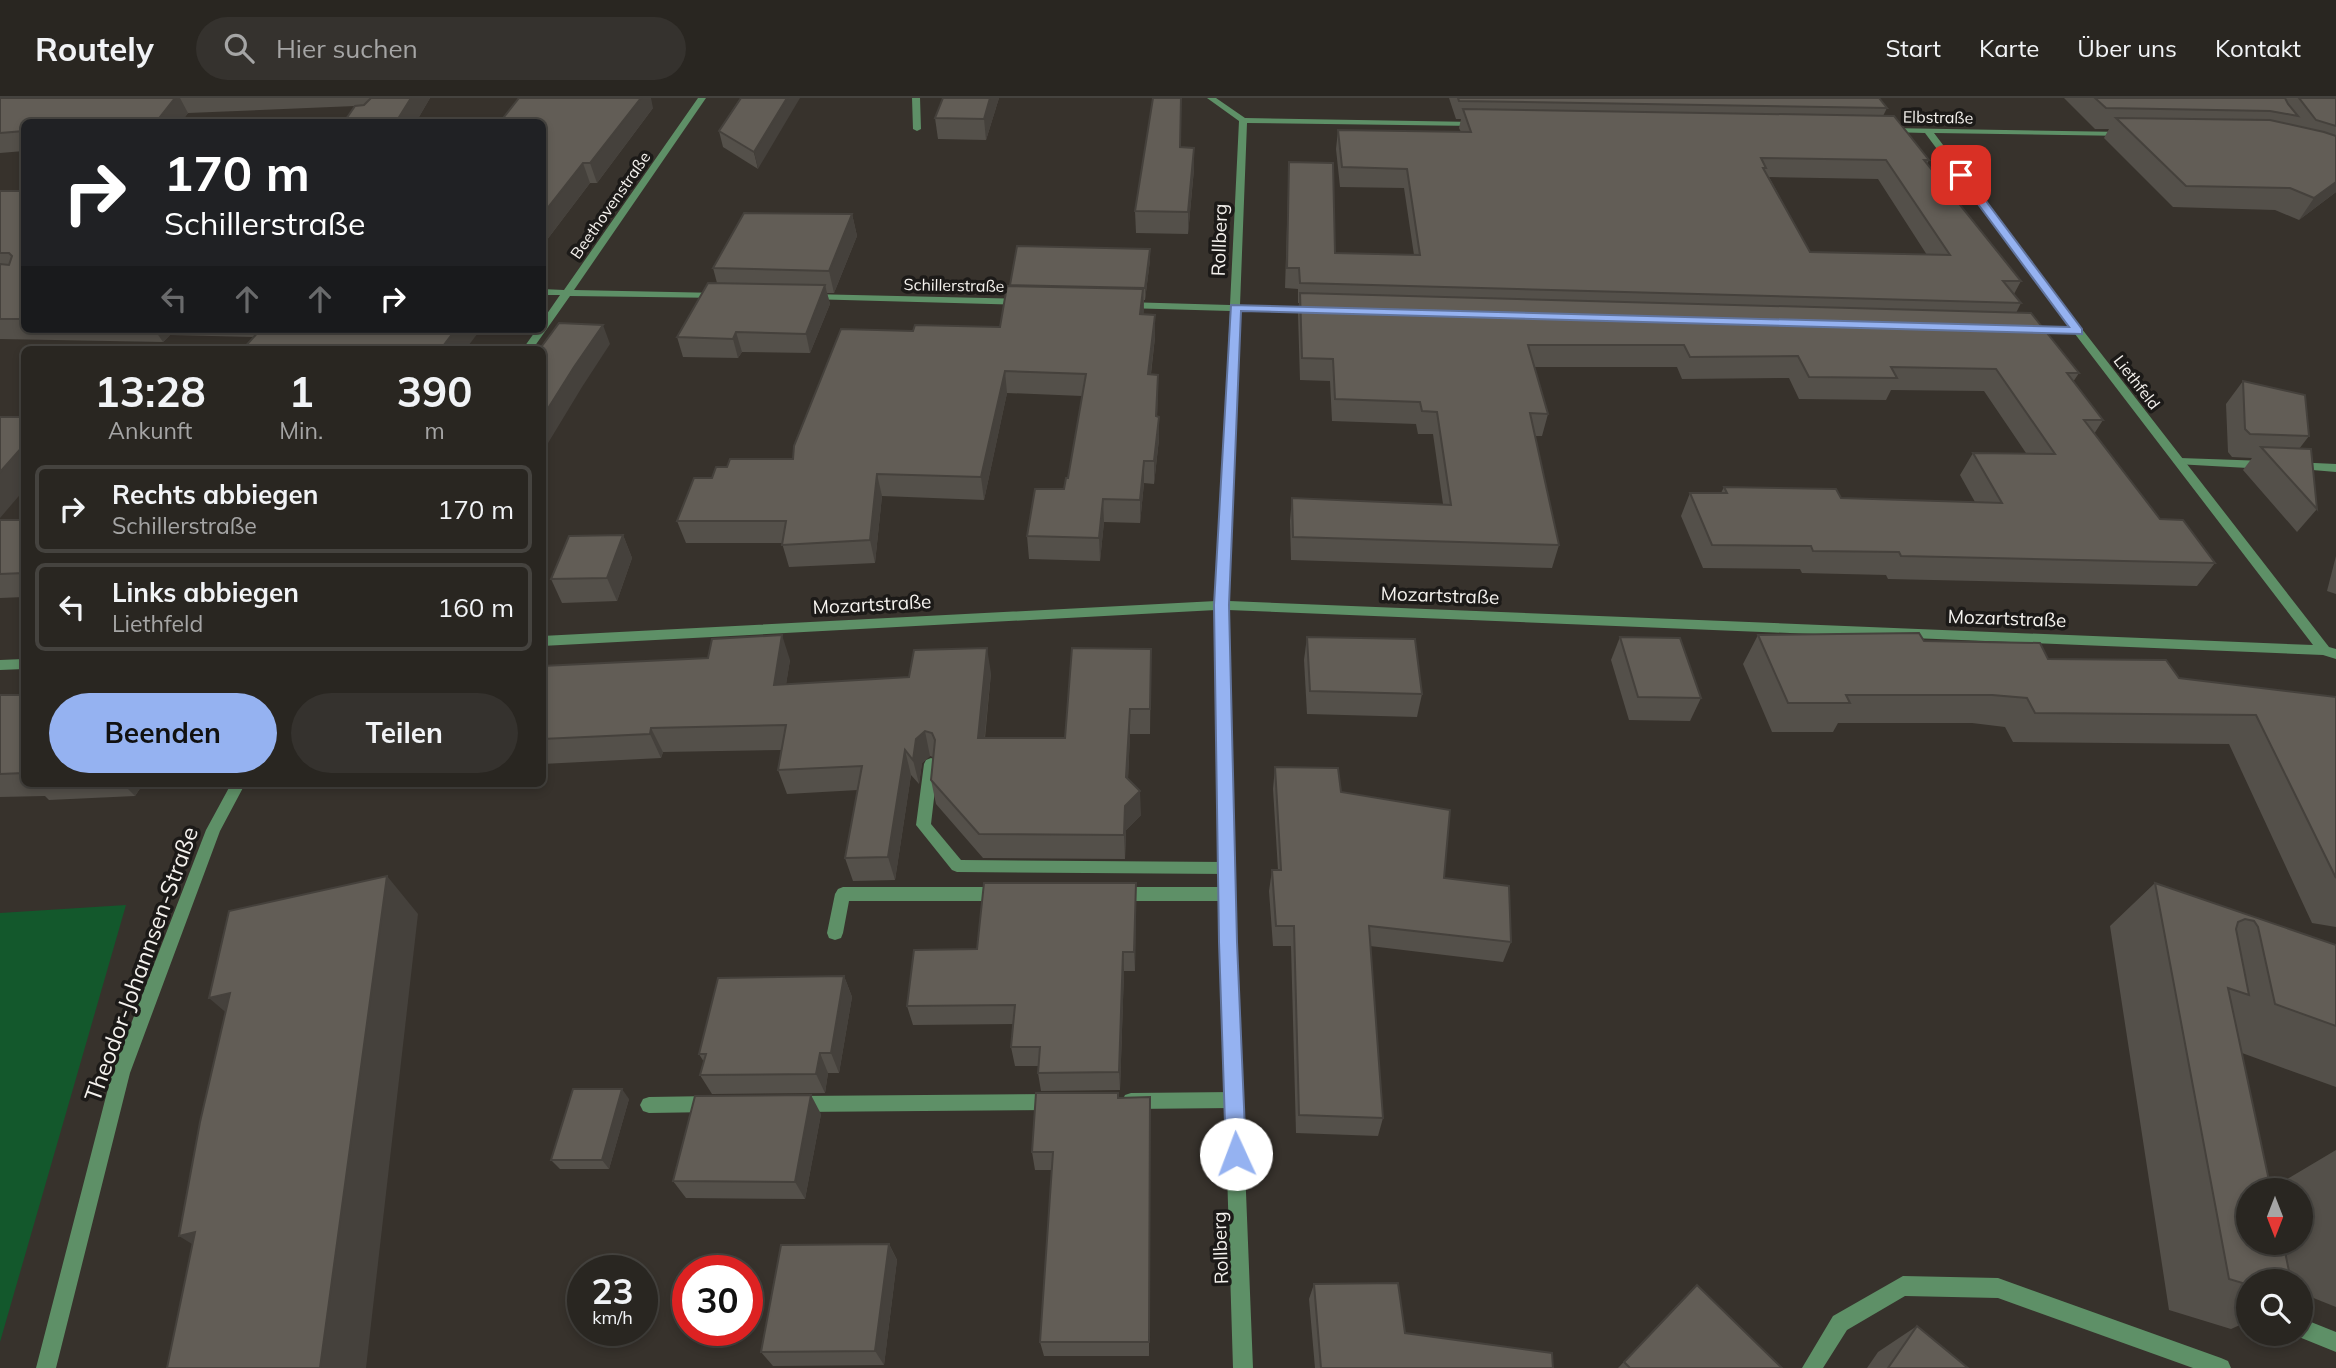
<!DOCTYPE html>
<html lang="de">
<head>
<meta charset="utf-8">
<style>
	body { margin:0; font-family:Mulish,sans-serif; background:#35322e; color:#f1f3f6; height:100vh; display:flex; flex-direction:column; font-size:26px; white-space:nowrap }
	* { box-sizing:border-box; margin:0 }
	p { font-size:23px; color:#a5a5a5 }
	.icon { flex:none; width:38px; height:38px; fill:none; stroke:currentColor; stroke-width:2; stroke-linecap:round; stroke-linejoin:round }
	.map { position:relative; flex:1; overflow:hidden }
	.drawer { position:absolute; left:21px; top:248px; width:525px; height:441px; display:flex; flex-direction:column; background:#292621; border-radius:10px; box-shadow:0 4px 10px #0003,0 0 0 2px #45433f }
	.drawer>* { flex:none }
	.hud { position:absolute; left:21px; top:21px; width:525px; height:214px; border-radius:10px; box-shadow:0 4px 10px #0003,0 0 0 2px #45433f; background:#202124; color:#fff; overflow:hidden }
	.needle { width:46px; rotate:180deg }
	.tools { position:absolute; left:2236px; top:1080px; display:grid; gap:14px }
	.tools a { display:grid; place-items:center; width:77px; height:77px; border-radius:50%; background:#292621; box-shadow:0 4px 10px #0003,0 0 0 2px #45433f; font-size:35px }
	.speed { position:absolute; left:567px; top:1157px; display:flex; gap:14px; font-size:35px; font-weight:700; text-align:center }
	.speed>* { display:grid; place-content:center; width:91px; height:91px; border-radius:50%; background:#292621; box-shadow:0 4px 10px #0003,0 0 0 2px #45433f; line-height:1 }
	.speed small { font-size:18px; font-weight:400 }
	.speed .limit { border:10px solid #d22; background:#fff; color:#111 }
	.pin { position:absolute; display:grid; place-items:center; width:60px; height:60px; color:#fff; margin:-30px; border-radius:14px; box-shadow:0 4px 10px #0006 }
	.me { position:absolute; width:77px; margin:-38px; rotate:358deg; stroke-linejoin:round; filter:drop-shadow(0 0 5px #0008) }
	.turn { display:flex; align-items:center; gap:24px; height:147px; padding:0 28px; font-size:32px }
	.turn .icon { width:91px; height:91px; stroke-width:2.5 }
	.turn b { display:block; font-size:49px; line-height:60px }
	.lanes { display:flex; align-items:center; height:66px; padding:0 28px; background:#0003; justify-content:center; gap:35px; direction:ltr }
	.lanes .off { opacity:.35 }
	.eta { display:flex; justify-content:space-evenly; align-items:center; height:119px; text-align:center }
	.eta b { font-size:42px; font-weight:700; line-height:49px }
	.primary-button { display:flex; gap:14px; margin-top:auto; padding:14px 28px }
	.primary-button a { flex:1; height:80px; border-radius:42px; background:#95b2f1; color:#111; font-size:28px; font-weight:700; line-height:80px; text-align:center }
	.primary-button a+a { background:#35322e; color:#f1f3f6 }
	ul { padding:0; list-style:none }
	li { display:flex; align-items:center; gap:21px; height:88px; margin:0 14px 10px; padding:0 14px; border:4px solid #45433f; border-radius:10px }
	li div { flex:1 }
	li b { display:block; font-size:26px }
	li em { font-style:normal }
	header { display:flex; align-items:center; gap:42px; box-sizing:border-box; height:98px; padding:0 35px; background:#292621; border-bottom:2px solid #45433f }
	header strong { font-size:33px }
	nav { display:flex; gap:38px; margin-inline-start:auto; font-size:24px }
	.search { width:490px; height:63px; background:#35322e; display:flex; align-items:center; gap:18px; box-sizing:border-box; padding:0 24px; border-radius:38px; color:#a5a5a5; font-size:26px }
	.map>svg:first-child { display:block }
</style>
</head>
<body>
<header>
<strong>Routely</strong>
<div class="search"><svg class="icon" aria-label="search" viewBox="0 0 24 24"><circle cx="10" cy="10" r="6"/><path d="M15 15l6 6"/></svg>Hier suchen</div>
<nav><a>Start</a><a>Karte</a><a>Über uns</a><a>Kontakt</a></nav>
</header>
<div class="map">
<svg width="2336" height="1270" viewBox="0 0 2336 1270">
	<rect width="100%" height="100%" fill="#37322c"/>
	<path fill="#13582c" d="M126 807 0 1244V815Z"/>
	<g fill="none" stroke-linecap="round" stroke-linejoin="round">
		<g fill="#5e9067" fill-rule="evenodd">
			<path d="M912 0H920L921 31 917 33 913 31Z"/>
			<path d="M2180 360 2266 363 2272 367 2266 371 2176 366 2174 364Z"/>
			<path d="M2293 364 2336 366V374L2289 370 2287 368Z"/>
			<path d="M931 660 936 662 938 666 931 726 961 762 1227 764 1232 766 1235 770 1232 774 1227 776 957 774 952 772 916 727 924 666 926 662Z"/>
			<path d="M843 789H1002L1007 791 1010 796 1007 801 1002 803H849L843 835 841 840 835 842 829 840 827 835 835 796 838 791Z"/>
			<path d="M1117 789H1227L1232 791 1235 796 1232 801 1227 803H1117L1112 801 1109 796 1112 791Z"/>
			<path d="M1234 994 1240 996 1243 1002 1240 1008 1234 1010 1131 1011 1125 1009 1122 1003 1125 997 1131 995Z"/>
			<path d="M1055 996 1061 998 1064 1004 1061 1010 1055 1012 798 1014 792 1012 789 1006 792 1000 798 998Z"/>
			<path d="M712 998 718 1000 721 1006 718 1012 712 1014 649 1015 643 1013 640 1007 643 1001 649 999Z"/>
			<path d="M1903 1178 1998 1180 2221 1260 2228 1263 2231 1270H2193L1998 1200 1905 1198 1847 1232 1823 1270H1802L1833 1218Z"/>
			<path d="M2301 1220 2336 1234V1254L2294 1237 2301 1236Z"/>
		</g>
		<g fill="#5e9067" fill-rule="evenodd">
			<path d="M698 0H706L574 192 720 195 723 196V200L570 198 532 252H522L537 231H542V223L560 197H542V191L564 192Z"/>
			<path d="M1207 0H1216L1245 20 1476 24 1480 26 1476 28 1247 25 1240 207 1318 209 1323 212 1318 215 1240 213 1229 503 2313 547 2075 236 2023 234 2022 232 2027 229 2070 230 1925 35 1889 34 1885 32 1889 30 2124 34H2127V38L1934 35 2082 231 2329 549 2336 551V561L2323 557 1228 512 1236 844 1253 1270H1233L1220 844 1216 512 542 548V538L1216 503 1230 213 1125 210 1120 207 1125 204 1230 207 1239 23Z"/>
			<path d="M810 196 1024 201 1029 204 1024 207 807 201V197Z"/>
			<path d="M24 561V571L0 572V562Z"/>
			<path d="M231 686H245L220 733 130 975 56 1270H36L112 975 206 732Z"/>
		</g>
	</g>
	<g fill="#54504a" fill-rule="evenodd">
		<path d="M0 0H430L416 24H344L355 8 188 15 181 24H24V53L0 55Z"/>
		<path d="M741 0 758 71 723 49 719 33Z"/>
		<path d="M999 0 986 42 938 41 935 20Z"/>
		<path d="M1449 0H1879L1887 10 1883 18 1929 62 1927 66 2021 183 2014 196 2021 205 2016 215 2079 275 2073 284 2103 322 2094 336 2160 421 2215 465 2197 488 1888 481 1886 477 1802 475 1800 471 1703 470 1681 418 1690 395H1721L1724 389 1841 400 1975 404 1960 377 1973 355H2026L1984 293 1891 292 1886 302 1799 301 1789 280 1682 281 1677 269H1534L1548 316 1542 338H1535L1559 447 1552 470 1291 462 1290 423 1292 400 1443 406 1433 336H1418L1416 326 1332 323 1330 283 1300 282 1298 216 1299 205H1298V191L1285 190 1289 64 1335 155 1414 157 1404 90 1340 89 1336 51 1338 32 1461 34 1459 30 1461 21H1456ZM1769 79 1878 81 1927 157 1810 154Z"/>
		<path d="M2064 0H2336V94L2299 122 2275 112 2173 109 2104 40 2109 31H2095Z"/>
		<path d="M653 10 597 85H590L543 147 542 24Z"/>
		<path d="M1181 49 1194 71 1188 136 1136 135 1135 113Z"/>
		<path d="M0 93H24V231H481L253 239 170 237 163 244 0 241Z"/>
		<path d="M852 116 857 138 834 195H827L830 206 810 255 742 254 738 260 683 259 677 239 717 185 713 170Z"/>
		<path d="M1150 162 1145 202H1144L1143 217H1155V239L1151 276 1158 277 1157 319 1159 341 1154 386 1144 385 1140 425 1104 424 1100 463 1029 461 1027 438 1064 391 1068 380 1082 298 1007 295 984 402 882 398 875 465 789 469 782 445H686L677 423 712 380 727 369 793 361 913 233 1000 229Z"/>
		<path d="M2243 283 2309 338 2299 351 2317 411 2297 434 2243 372 2252 360 2232 359 2228 354 2226 306Z"/>
		<path d="M0 422H24V499L0 500Z"/>
		<path d="M623 437 632 460 617 503 562 505 551 481Z"/>
		<path d="M2336 458V496L2327 493Z"/>
		<path d="M1758 537 1924 543 2179 580 2336 599V829L2312 825 2229 646 2013 644 2005 629 1972 625H1838L1833 634H1772L1743 566Z"/>
		<path d="M1307 539 1422 596 1417 619 1307 616 1304 562Z"/>
		<path d="M1620 539 1701 600 1690 623 1629 622 1611 562Z"/>
		<path d="M1151 551 1150 636H1130L1128 681 1141 717 1126 732 1125 761 983 760 936 706 931 682 933 659 930 658 922 665 919 686 911 677 895 782 853 783 845 760 858 692 787 696 778 672 781 652 663 654 661 660 542 666V568L790 562 786 586 991 575 985 640H1065Z"/>
		<path d="M0 597H24V686H143L135 698 49 702 45 698 0 699Z"/>
		<path d="M1275 669 1341 694 1444 780 1511 844 1503 864 1370 848 1383 1020 1378 1038 1296 1035 1291 848H1273L1269 793 1272 772H1278L1273 691Z"/>
		<path d="M312 686H341L313 687Z"/>
		<path d="M1136 785 1135 873H1124L1120 992 1041 993 1038 975V968H1015L1011 949 1014 926 913 927 907 908 977 851Z"/>
		<path d="M2155 785 2336 847V989L2242 955 2287 1165 2286 1144H2301V1092H2282V1084L2336 1052V1209L2301 1195V1183H2249V1223L2231 1231 2169 1212 2110 828Z"/>
		<path d="M844 878 852 899 839 975H828L825 995 712 996 700 977 704 964 699 956Z"/>
		<path d="M1150 999 1149 1258H1044L1040 1244 1052 1072H1035L1032 1054 1118 1000Z"/>
		<path d="M629 1001 609 1071H560L551 1062Z"/>
		<path d="M821 1016 805 1101 686 1100 673 1083Z"/>
		<path d="M889 1146 897 1162 884 1267 773 1268 761 1254Z"/>
		<path d="M1314 1186 1405 1235 1553 1270H1315L1309 1201Z"/>
		<path d="M1697 1187 1782 1270H1618Z"/>
		<path d="M1917 1228 1968 1270H1867L1878 1254Z"/>
	</g>
	<g fill="#45413c">
		<path d="M175 0H180L188 15 181 24H157Z"/>
		<path d="M411 0H430L416 24H396Z"/>
		<path d="M641 0H651L653 10 597 85 590 65Z"/>
		<path d="M787 0H800L758 71 754 54Z"/>
		<path d="M990 0H999L986 42 984 21Z"/>
		<path d="M1194 50V71L1188 136V114Z"/>
		<path d="M583 65 590 85 543 147 542 117Z"/>
		<path d="M2336 84V94L2299 122 2314 100Z"/>
		<path d="M852 116 857 138 834 195 829 173Z"/>
		<path d="M1150 151V162L1145 202V190Z"/>
		<path d="M825 187 830 206 810 255 806 236Z"/>
		<path d="M1143 191 1144 213 1141 239 1140 216Z"/>
		<path d="M1155 217V239L1148 299V276Z"/>
		<path d="M603 227 610 246 582 289 542 355V320L574 269Z"/>
		<path d="M154 231H166L170 237 163 244Z"/>
		<path d="M456 231H481L465 252H440Z"/>
		<path d="M736 234 742 254 738 260 733 241Z"/>
		<path d="M1005 273 1007 295 984 402 981 379Z"/>
		<path d="M1158 277V299L1156 341V318Z"/>
		<path d="M1159 319V341L1154 386V363Z"/>
		<path d="M24 347V392L0 420V374Z"/>
		<path d="M1144 363V385L1140 425V402Z"/>
		<path d="M877 376 882 398 875 465 870 442Z"/>
		<path d="M1103 401 1104 424 1100 463 1099 440Z"/>
		<path d="M623 437 632 460 617 503 607 480Z"/>
		<path d="M782 537 790 562 782 612 774 587Z"/>
		<path d="M987 550 991 575 982 665 978 640Z"/>
		<path d="M1130 611V636L1127 703 1126 679Z"/>
		<path d="M651 630 663 654 661 660 650 636Z"/>
		<path d="M925 633 930 658 922 665 919 686 913 662 916 641Z"/>
		<path d="M905 652 911 677 895 782 888 759Z"/>
		<path d="M123 686H143L135 698Z"/>
		<path d="M1140 693 1141 717 1126 732 1125 761 1124 737 1125 708Z"/>
		<path d="M387 778 418 816 366 1270H320Z"/>
		<path d="M1136 785V806L1135 873 1134 854Z"/>
		<path d="M1123 854 1124 873 1120 992 1119 974Z"/>
		<path d="M844 878 852 899 839 975 831 955Z"/>
		<path d="M230 895 250 935 209 900Z"/>
		<path d="M820 955 828 975 825 995 816 976Z"/>
		<path d="M622 991 629 1001 609 1071 602 1062Z"/>
		<path d="M811 997 821 1016 805 1101 795 1084Z"/>
		<path d="M195 1134 226 1167 179 1138Z"/>
		<path d="M889 1146 897 1162 884 1267 875 1253Z"/>
	</g>
	<g fill="#625d56" stroke="#45413c" stroke-width="2" fill-rule="evenodd">
		<path d="M0 0H175L156 24H24V33L0 35Z"/>
		<path d="M371 0H411L396 24H344L355 8 364 7Z"/>
		<path d="M519 0H641L590 65H583L542 117V24H500Z"/>
		<path d="M741 0H787L754 54 719 33Z"/>
		<path d="M943 0H990L984 21 935 20Z"/>
		<path d="M1153 0H1181L1180 49 1194 50 1188 114 1135 113Z"/>
		<path d="M1458 0H1879L1887 10 1459 3Z"/>
		<path d="M2095 0H2285L2288 6 2298 18 2270 13 2106 10Z"/>
		<path d="M2299 0H2336V28L2316 22Z"/>
		<path d="M1463 11 1894 18 1929 62H1924L2021 183H2003L2021 205 1300 185 1299 170H1287L1289 64 1333 65 1335 155 1420 157 1407 71 1342 69 1338 32 1471 34ZM1761 60 1886 62 1950 157 1810 154 1763 70H1766Z"/>
		<path d="M2116 20 2270 22 2324 34 2336 38V84L2314 100 2290 90 2186 88Z"/>
		<path d="M0 93H24V221H0V166L9 167 12 158 9 155H0Z"/>
		<path d="M744 115 852 116 829 173 713 170Z"/>
		<path d="M1017 148 1150 151 1145 190 1010 187Z"/>
		<path d="M708 185 825 187 806 236 736 234 733 241 677 239Z"/>
		<path d="M1007 188 1143 191 1140 216 1155 217 1148 276 1158 277 1156 318 1159 319 1154 363H1144L1140 402 1103 401 1099 440 1027 438 1035 391H1064L1066 380H1068L1086 276 1005 273 981 379 877 376 870 442 782 447 786 423H677L694 380H712L716 369H727L730 361H793L794 348 841 231 913 233 915 227 1000 229Z"/>
		<path d="M1300 195 2031 215 2079 275H2067L2103 322H2084L2160 421 2183 422 2215 465 1901 458 1899 454 1813 453 1811 448 1712 447 1690 395H1727L1724 389 1836 391 1841 400 2002 405 1973 355 2055 356 1996 271 1891 269 1897 280 1809 279 1798 258 1690 259 1684 247H1528L1548 316 1530 315 1559 447 1293 439 1292 400 1451 407 1437 314 1422 313 1420 304 1335 301 1333 261 1302 260Z"/>
		<path d="M559 225 603 227 574 269 542 320V252H539Z"/>
		<path d="M261 231H456L440 252H242Z"/>
		<path d="M2243 283 2305 297 2309 338 2250 336 2245 331Z"/>
		<path d="M0 319H24V347L0 374Z"/>
		<path d="M2261 349 2311 351 2317 411Z"/>
		<path d="M0 422H24V475L0 476Z"/>
		<path d="M623 437 607 480 551 481 569 438Z"/>
		<path d="M1919 535 1924 543 2040 545 2048 561 2166 562 2179 580 2336 599V780L2256 617 2035 615 2027 600 1992 597H1846L1850 605H1788L1758 537Z"/>
		<path d="M782 537 774 587 909 579 914 552 987 550 978 640H1065L1072 550 1151 551 1150 611H1130L1126 679 1140 693 1125 708 1124 737 979 736 931 682 935 642 932 635 925 633 916 641 913 662 905 652 888 759 845 760 862 668 778 672 786 627 651 630 650 636 542 641V568L708 560 712 541Z"/>
		<path d="M1307 539 1415 541 1422 596 1310 593Z"/>
		<path d="M1620 539 1680 540 1701 600 1638 599Z"/>
		<path d="M0 597H24V675L0 676Z"/>
		<path d="M1275 669 1338 670 1341 694 1450 712 1444 780 1509 788 1511 844 1369 828 1383 1020 1299 1017 1294 828H1276L1272 772H1281Z"/>
		<path d="M387 778 320 1270H167L195 1134 179 1138 200 1024 230 895 209 900 229 813Z"/>
		<path d="M984 785H1136L1134 854H1123L1119 974 1038 975 1040 949H1011L1015 907 907 908 914 852 977 851Z"/>
		<path d="M2155 785 2336 847V928L2275 906 2258 829 2254 823 2245 821 2238 824 2236 831 2249 897 2228 890 2271 1092H2249V1144H2283L2291 1183H2249V1187L2229 1181Z"/>
		<path d="M844 878 831 955H820L816 976 700 977 706 956H699L718 880Z"/>
		<path d="M573 991H622L602 1062H551Z"/>
		<path d="M1036 995H1118V1000L1150 999 1149 1244H1040L1053 1054H1032Z"/>
		<path d="M811 997 795 1084 673 1083 695 998Z"/>
		<path d="M889 1146 875 1253 761 1254 781 1147Z"/>
		<path d="M1398 1185 1405 1235 1552 1255 1553 1270H1321L1314 1186Z"/>
		<path d="M1697 1187 1782 1270H1630L1624 1264Z"/>
		<path d="M1917 1228 1968 1270H1888Z"/>
	</g>
	<path fill="#95b2f1" stroke="#61749d" stroke-width="2" d="M1958 75H1965L2082 231V236L1241 213 1229 507 1237 844 1246 1056 1243 1063 1236 1066 1229 1063 1226 1056 1219 844 1214 507 1231 207 2069 229 1958 79Z"/>
	<g text-anchor="middle" dominant-baseline="central" stroke-width="7" stroke-linejoin="round" paint-order="stroke">
		<g font-size="16" fill="#f5f2ee" stroke="#1c1a18">
			<text transform="translate(1938 19) rotate(1)">Elbstraße</text>
			<text transform="translate(610 107) rotate(-55)">Beethovenstraße</text>
			<text transform="translate(954 187) rotate(1)">Schillerstraße</text>
			<text transform="translate(2137 284) rotate(52)">Liethfeld</text>
		</g>
		<g font-size="19" fill="#f5f2ee" stroke="#1c1a18">
			<text transform="translate(1219 142) rotate(-88)">Rollberg</text>
			<text transform="translate(1440 497) rotate(2)">Mozartstraße</text>
			<text transform="translate(872 506) rotate(-3)">Mozartstraße</text>
			<text transform="translate(2007 520) rotate(2)">Mozartstraße</text>
			<text transform="translate(1220 1150) rotate(-92)">Rollberg</text>
		</g>
		<g font-size="23" fill="#f5f2ee" stroke="#1c1a18">
			<text transform="translate(141 866) rotate(-70)">Theodor-Johannsen-Straße</text>
		</g>
	</g>
</svg>
<div class="tools">
<a><svg class="needle" viewBox="-14 -14 28 28"><path d="M0-13l5 13h-10z" fill="#e53935"/><path d="M0 13l5-13h-10z" fill="#a5a5a5"/></svg></a>
<a><svg class="icon" aria-label="search" viewBox="0 0 24 24"><circle cx="10" cy="10" r="6"/><path d="M15 15l6 6"/></svg></a>
</div>
<div class="speed"><div>23<small>km/h</small></div><div class="limit">30</div></div>
<div class="pin" style="left:1961px;top:77px;background:#d93025"><svg class="icon" aria-label="arrive" viewBox="0 0 24 24"><path d="M6 21V4h12l-3 4 3 4H6"/></svg></div>
<svg class="me" style="left:1236px;top:1056px" viewBox="-20 -20 40 40"><circle r="19" fill="#fff"/><path d="M0-13L10 11 0 6-10 11z" fill="#95b2f1"/></svg>
<div class="hud">
<div class="turn"><svg class="icon" aria-label="right" viewBox="0 0 24 24"><path d="M7 20v-9h11M14 6l5 5-5 5"/></svg><div><b>170 m</b>Schillerstraße</div></div>
<div class="lanes"><svg class="icon off" aria-label="left" viewBox="0 0 24 24"><path d="M17 20v-9H6M10 6l-5 5 5 5"/></svg><svg class="icon off" aria-label="ahead" viewBox="0 0 24 24"><path d="M12 20V5M6 11l6-6 6 6"/></svg><svg class="icon off" aria-label="ahead" viewBox="0 0 24 24"><path d="M12 20V5M6 11l6-6 6 6"/></svg><svg class="icon" aria-label="right" viewBox="0 0 24 24"><path d="M7 20v-9h11M14 6l5 5-5 5"/></svg></div>
</div>
<section class="drawer">
<div class="eta">
<div><b>13:28</b><p>Ankunft</p></div>
<div><b>1</b><p>Min.</p></div>
<div><b>390</b><p>m</p></div>
</div>
<ul>
<li><svg class="icon" aria-label="right" viewBox="0 0 24 24"><path d="M7 20v-9h11M14 6l5 5-5 5"/></svg><div><b>Rechts abbiegen</b><p>Schillerstraße</p></div><em>170 m</em></li>
<li><svg class="icon" aria-label="left" viewBox="0 0 24 24"><path d="M17 20v-9H6M10 6l-5 5 5 5"/></svg><div><b>Links abbiegen</b><p>Liethfeld</p></div><em>160 m</em></li>
</ul>
<div class="primary-button"><a>Beenden</a><a>Teilen</a></div>
</section>
</div>
</body>
</html>
